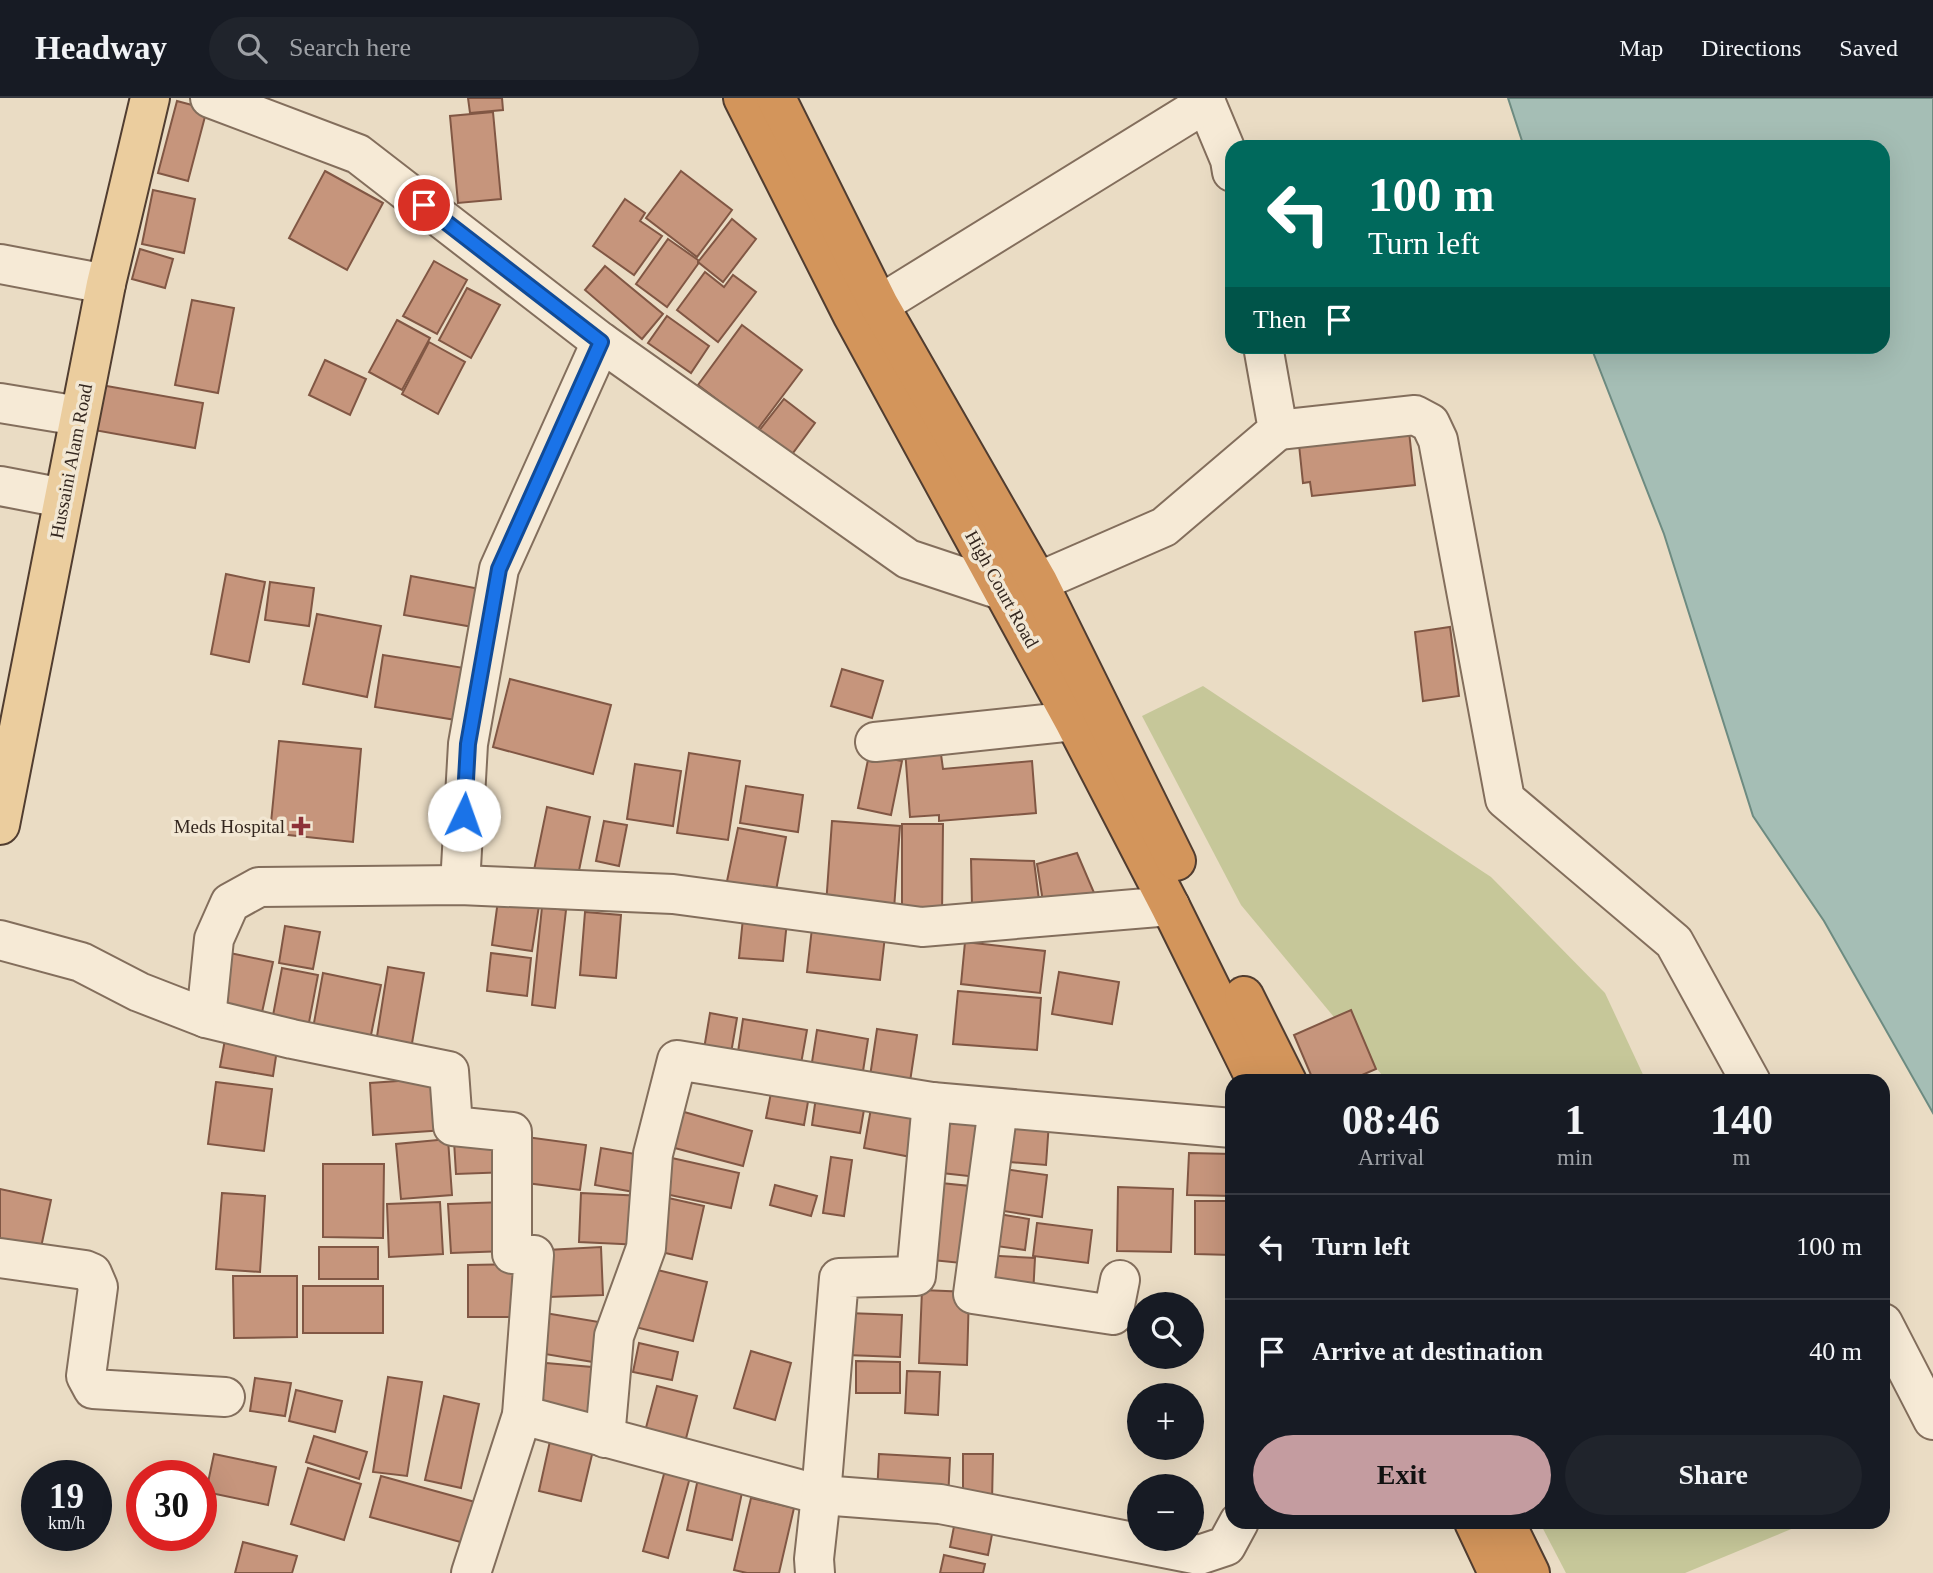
<!DOCTYPE html>
<html lang="en">
<head>
<meta charset="utf-8">
<style>
	body { margin:0; font-family:Georgia,serif; background:#20242c; color:#f1f3f6; height:100vh; display:flex; flex-direction:column; font-size:26px; white-space:nowrap }
	* { box-sizing:border-box; margin:0 }
	p { font-size:23px; color:#9ea1a6 }
	.icon { flex:none; width:38px; height:38px; fill:none; stroke:currentColor; stroke-width:2; stroke-linecap:round; stroke-linejoin:round }
	.map { position:relative; flex:1; overflow:hidden }
	.sheet { position:absolute; left:1225px; top:976px; width:665px; height:455px; display:flex; flex-direction:column; background:#171b24; border-radius:21px; box-shadow:0 7px 28px #0002 }
	.sheet>* { flex:none }
	.hud { position:absolute; left:1225px; top:42px; width:665px; height:214px; border-radius:21px; box-shadow:0 7px 28px #0002; background:#00695c; color:#fff; overflow:hidden }
	.buttons { position:absolute; left:1127px; top:1194px; display:grid; gap:14px }
	.buttons a { display:grid; place-items:center; width:77px; height:77px; border-radius:50%; background:#171b24; box-shadow:0 7px 28px #0002; font-size:35px }
	.speed { position:absolute; left:21px; top:1362px; display:flex; gap:14px; font-size:35px; font-weight:700; text-align:center }
	.speed>* { display:grid; place-content:center; width:91px; height:91px; border-radius:50%; background:#171b24; box-shadow:0 7px 28px #0002; line-height:1 }
	.speed small { font-size:18px; font-weight:400 }
	.speed .limit { border:10px solid #d22; background:#fff; color:#111 }
	.pin { position:absolute; display:grid; place-items:center; width:60px; height:60px; color:#fff; margin:-30px; border:4px solid #fff; border-radius:50%; box-shadow:0 2px 7px #0007 }
	.me { position:absolute; width:77px; margin:-38px; rotate:3deg; stroke-linejoin:round; filter:drop-shadow(0 0 5px #0008) }
	.turn { display:flex; align-items:center; gap:24px; height:147px; padding:0 28px; font-size:32px }
	.turn .icon { width:91px; height:91px; stroke-width:2.5 }
	.turn b { display:block; font-size:49px; line-height:60px }
	.then { display:flex; align-items:center; height:66px; padding:0 28px; background:#0003; gap:14px; font-size:26px }
	.eta { display:flex; justify-content:space-evenly; align-items:center; height:119px; text-align:center }
	.eta b { font-size:42px; font-weight:800; line-height:49px }
	.button { display:flex; gap:14px; margin-top:auto; padding:14px 28px }
	.button a { flex:1; height:80px; border-radius:42px; background:#c49ca0; color:#111; font-size:28px; font-weight:800; line-height:80px; text-align:center }
	.button a+a { background:#20242c; color:#f1f3f6 }
	ul { padding:0; list-style:none }
	li { display:flex; align-items:center; gap:21px; height:105px; padding:0 28px; border-top:2px solid #363941 }
	li div { flex:1 }
	li b { display:block; font-size:26px }
	li em { font-style:normal }
	header { display:flex; align-items:center; gap:42px; box-sizing:border-box; height:98px; padding:0 35px; background:#171b24; border-bottom:2px solid #363941 }
	header strong { font-size:33px }
	nav { display:flex; gap:38px; margin-inline-start:auto; font-size:24px }
	.search { width:490px; height:63px; background:#20242c; display:flex; align-items:center; gap:18px; box-sizing:border-box; padding:0 24px; border-radius:38px; color:#9ea1a6; font-size:26px }
	.map>svg:first-child { display:block }
</style>
</head>
<body>
<header>
<strong>Headway</strong>
<div class="search"><svg class="icon" aria-label="search" viewBox="0 0 24 24"><circle cx="10" cy="10" r="6"/><path d="M15 15l6 6"/></svg>Search here</div>
<nav><a>Map</a><a>Directions</a><a>Saved</a></nav>
</header>
<div class="map">
<svg width="1933" height="1475" viewBox="0 0 1933 1475">
	<rect width="100%" height="100%" fill="#eadcc4"/>
	<g fill="#c6c799">
		<path d="M1203 588 1491 779 1605 895 1646 983H1387L1241 807 1142 618Z"/>
		<path d="M1540 1425H1806L1685 1475H1566Z"/>
	</g>
	<path fill="#a5beb5" stroke="#6d8b81" stroke-width="2" d="M1508 0H1933V1015L1824 823 1753 718 1664 436 1591 249 1883 248V49H1524Z"/>
	<g fill="#c6957c" stroke="#815744" stroke-width="2">
		<path d="M468 0H502L503 12 470 15Z"/>
		<path d="M177 3 207 11 188 83 158 75Z"/>
		<path d="M493 14 501 101 458 105 450 18Z"/>
		<path d="M325 73 383 105 347 172 289 140Z"/>
		<path d="M681 73 732 112 697 159 646 120Z"/>
		<path d="M153 92 195 101 184 155 142 146Z"/>
		<path d="M625 101 645 115 640 123 662 138 634 177 593 148Z"/>
		<path d="M732 121 756 141 723 184 698 164Z"/>
		<path d="M668 141 698 162V166L667 209 636 186Z"/>
		<path d="M140 151 173 161 165 190 132 181Z"/>
		<path d="M434 163 467 182 437 236 403 218Z"/>
		<path d="M605 168 663 216 642 241 585 192Z"/>
		<path d="M705 174 724 189 733 177 756 194 718 244 677 212Z"/>
		<path d="M467 190 500 207 471 260 439 242Z"/>
		<path d="M192 202 234 210 218 295 175 287Z"/>
		<path d="M667 218 709 248 691 275 648 245Z"/>
		<path d="M397 222 430 240 402 292 369 274Z"/>
		<path d="M742 227 802 272 757 332 698 287Z"/>
		<path d="M429 244 465 264 438 316 402 296Z"/>
		<path d="M325 262 366 281 350 317 309 297Z"/>
		<path d="M101 287 203 305 195 350 94 332Z"/>
		<path d="M784 301 815 325 790 359 758 334Z"/>
		<path d="M1408 325 1415 387 1312 398 1310 384 1303 385 1298 337Z"/>
		<path d="M226 476 265 484 249 564 211 556Z"/>
		<path d="M411 478 480 491 473 529 404 517Z"/>
		<path d="M270 484 314 490 309 528 265 522Z"/>
		<path d="M317 516 381 528 367 599 303 586Z"/>
		<path d="M1450 529 1459 598 1423 603 1415 534Z"/>
		<path d="M383 557 464 570 456 622 375 609Z"/>
		<path d="M842 571 883 583 872 620 831 608Z"/>
		<path d="M510 581 611 607 593 676 493 649Z"/>
		<path d="M279 643 361 651 353 744 270 735Z"/>
		<path d="M940 649 943 671 1032 663 1036 715 939 723V717L910 719 905 651Z"/>
		<path d="M689 655 740 663 728 742 677 735Z"/>
		<path d="M869 657 902 663 891 717 858 710Z"/>
		<path d="M635 666 681 673 673 728 627 721Z"/>
		<path d="M746 688 803 697 798 734 740 725Z"/>
		<path d="M547 709 590 719 576 787 533 777Z"/>
		<path d="M604 723 627 727 619 768 596 763Z"/>
		<path d="M832 723 900 728 894 811 826 807Z"/>
		<path d="M902 726H943L942 819 902 818Z"/>
		<path d="M738 730 786 739 775 798 726 788Z"/>
		<path d="M1077 755 1095 797 1044 810 1037 766Z"/>
		<path d="M971 761 1034 763 1040 810 972 807Z"/>
		<path d="M499 795 540 801 532 853 492 847Z"/>
		<path d="M542 809 566 812 555 910 532 907Z"/>
		<path d="M585 814 621 817 616 880 580 877Z"/>
		<path d="M743 820 787 823 783 863 739 860Z"/>
		<path d="M285 828 320 834 313 871 279 865Z"/>
		<path d="M812 830 885 838 880 882 807 874Z"/>
		<path d="M965 844 1045 853 1040 895 961 886Z"/>
		<path d="M230 855 273 864 261 919 218 910Z"/>
		<path d="M491 855 531 860 527 898 487 893Z"/>
		<path d="M388 869 424 875 410 957 375 951Z"/>
		<path d="M282 870 318 877 307 935 271 928Z"/>
		<path d="M1059 874 1119 884 1112 926 1052 916Z"/>
		<path d="M323 875 381 887 369 947 312 936Z"/>
		<path d="M958 893 1041 900 1037 952 953 946Z"/>
		<path d="M1351 912 1376 971 1346 984H1314L1294 937Z"/>
		<path d="M710 915 737 920 729 967 702 963Z"/>
		<path d="M743 921 807 932 799 977 736 967Z"/>
		<path d="M877 931 917 937 908 997 868 992Z"/>
		<path d="M817 932 868 941 861 986 810 977Z"/>
		<path d="M226 936 278 945 273 978 220 969Z"/>
		<path d="M441 980 445 1032 373 1037 370 985Z"/>
		<path d="M216 984 272 991 264 1053 208 1046Z"/>
		<path d="M773 985 810 992 804 1027 766 1020Z"/>
		<path d="M817 992 866 1000 860 1035 812 1027Z"/>
		<path d="M873 999 926 1009 916 1060 864 1050Z"/>
		<path d="M941 1008 994 1015 986 1080 933 1074Z"/>
		<path d="M677 1012 752 1033 743 1068 667 1048Z"/>
		<path d="M1000 1021 1049 1024 1046 1067 998 1063Z"/>
		<path d="M519 1038 586 1047 580 1092 519 1084Z"/>
		<path d="M510 1040 511 1074 456 1076 454 1043Z"/>
		<path d="M448 1041 452 1097 401 1101 396 1046Z"/>
		<path d="M601 1050 641 1057 634 1094 595 1087Z"/>
		<path d="M1189 1055 1232 1056V1098L1187 1097Z"/>
		<path d="M663 1058 739 1075 731 1110 656 1094Z"/>
		<path d="M831 1059 852 1062 844 1118 823 1115Z"/>
		<path d="M323 1066H384L383 1140 323 1139Z"/>
		<path d="M997 1070 1047 1077 1042 1119 991 1111Z"/>
		<path d="M931 1084 970 1088 961 1165 923 1161Z"/>
		<path d="M775 1087 817 1098 811 1118 770 1107Z"/>
		<path d="M1118 1089 1173 1091 1171 1154 1117 1153Z"/>
		<path d="M0 1091 51 1102 39 1159 0 1150Z"/>
		<path d="M222 1095 265 1098 260 1174 216 1171Z"/>
		<path d="M581 1095 644 1098 642 1147 579 1144Z"/>
		<path d="M664 1099 704 1108 692 1161 652 1152Z"/>
		<path d="M1195 1103H1232V1157L1195 1156Z"/>
		<path d="M440 1104 443 1156 389 1159 387 1106Z"/>
		<path d="M505 1104 507 1153 451 1155 448 1106Z"/>
		<path d="M993 1115 1029 1121 1025 1152 989 1147Z"/>
		<path d="M1037 1125 1092 1132 1088 1165 1033 1158Z"/>
		<rect x="319" y="1149" width="59" height="32"/>
		<path d="M601 1149 603 1197 549 1199 547 1152Z"/>
		<path d="M981 1157 1035 1160 1033 1197 979 1193Z"/>
		<path d="M527 1166V1219H468V1167Z"/>
		<path d="M641 1168 707 1184 693 1243 627 1227Z"/>
		<path d="M233 1178H297V1239L234 1240Z"/>
		<rect x="303" y="1188" width="80" height="47"/>
		<path d="M922 1192 969 1194 967 1267 919 1265Z"/>
		<path d="M545 1215 605 1225 599 1265 539 1255Z"/>
		<path d="M847 1215 902 1217 900 1259 846 1257Z"/>
		<path d="M639 1245 678 1254 672 1282 633 1274Z"/>
		<path d="M751 1253 791 1265 775 1322 734 1310Z"/>
		<path d="M856 1263 900 1264V1295H856Z"/>
		<path d="M546 1265 592 1269 588 1320 541 1316Z"/>
		<path d="M907 1273 940 1274 938 1317 905 1315Z"/>
		<path d="M388 1279 422 1284 407 1378 373 1374Z"/>
		<path d="M255 1280 291 1285 285 1318 250 1313Z"/>
		<path d="M657 1288 697 1298 683 1352 643 1341Z"/>
		<path d="M296 1292 342 1303 335 1334 289 1323Z"/>
		<path d="M444 1298 479 1306 461 1390 425 1382Z"/>
		<path d="M552 1334 595 1344 581 1403 539 1393Z"/>
		<path d="M314 1338 367 1354 359 1381 306 1364Z"/>
		<path d="M214 1356 276 1369 268 1407 206 1394Z"/>
		<path d="M879 1356 950 1360 948 1402 877 1397Z"/>
		<path d="M963 1356H993L992 1404 963 1403Z"/>
		<path d="M667 1365 692 1372 668 1460 643 1453Z"/>
		<path d="M308 1370 361 1386 344 1442 291 1426Z"/>
		<path d="M699 1376 744 1385 732 1442 687 1432Z"/>
		<path d="M381 1378 475 1404 464 1445 370 1419Z"/>
		<path d="M751 1400 794 1410 779 1475H747L734 1472Z"/>
		<path d="M957 1413 995 1421 988 1457 950 1449Z"/>
		<path d="M243 1444 297 1458 292 1475H235Z"/>
		<path d="M944 1457 985 1466 983 1475H940Z"/>
	</g>
	<g fill="none" stroke-linecap="round" stroke-linejoin="round">
		<defs>
			<g id="minor">
				<path d="M210 0 358 56 601 244 908 461 1004 493 1038 484 1164 429 1278 332 1263 248"/>
				<path d="M1204 0 1230 62 1232 74"/>
				<path d="M0 166 106 186"/>
				<path d="M879 207 1206 5"/>
				<path d="M0 305 79 318"/>
				<path d="M1278 332 1415 317 1430 325 1438 342 1505 701 1674 844 1751 984"/>
				<path d="M0 388 63 400"/>
				<path d="M875 644 1074 623"/>
				<path d="M460 787 468 646 499 471 601 244"/>
				<path d="M0 842 81 864 139 894 206 920 292 941 449 973 453 1028 512 1034V1156L534 1157 522 1317 471 1475"/>
				<path d="M206 920 214 841 230 805 259 789 460 787 673 796 922 829 1170 808"/>
				<path d="M998 1010 973 1196 1113 1217 1120 1182"/>
				<path d="M0 1160 85 1172 92 1175 98 1189 86 1278 93 1291 225 1299"/>
				<path d="M1883 1225 1933 1322"/>
				<path d="M522 1317 821 1397 940 1406 1199 1457 1226 1448 1239 1424"/>
				<path d="M605 1340 614 1238 646 1150 653 1056 677 962 932 1004 1232 1030"/>
				<path d="M815 1475 814 1461 821 1397 839 1180 916 1178 932 1004"/>
			</g>
			<path id="major" d="M0 727 106 186 150 0"/>
			<g id="highway">
				<path d="M743 0 853 218 1074 623 1170 808 1257 984"/>
				<path d="M776 0 879 207 1038 484 1176 763"/>
				<path d="M1244 898 1287 984"/>
				<path d="M1474 1424 1498 1475"/>
				<path d="M1505 1424 1530 1475"/>
			</g>
		</defs>
		<use href="#minor" stroke="#836e5c" stroke-width="42"/>
		<use href="#major" stroke="#513d30" stroke-width="42"/>
		<use href="#highway" stroke="#513d30" stroke-width="42"/>
		<use href="#minor" stroke="#f6ead6" stroke-width="38"/>
		<use href="#major" stroke="#ebcd9e" stroke-width="38"/>
		<use href="#highway" stroke="#d3955b" stroke-width="38"/>
	</g>
	<g fill="none" stroke-linecap="round" stroke-linejoin="round">
		<defs>
			<path id="route" d="M424 107 601 244 499 471 468 646 464 717"/>
		</defs>
		<use href="#route" stroke="#114b97" stroke-width="18"/>
		<use href="#route" stroke="#1a73e8" stroke-width="12"/>
	</g>
	<path fill="#8d3138" stroke="#f2e7d3" stroke-width="2.5" d="M297.5 717.5h7v7h7v7h-7v7h-7v-7h-7v-7h7z"/>
	<g text-anchor="middle" dominant-baseline="central" stroke-width="7" stroke-linejoin="round" paint-order="stroke">
		<g font-size="19" fill="#34271f" stroke="#f2e7d3">
			<text transform="translate(71 363) rotate(-79)">Hussaini Alam Road</text>
			<text transform="translate(1002 491) rotate(61)">High Court Road</text>
		</g>
		<g font-size="19" fill="#34271f" stroke="#f2e7d3" text-anchor="end">
			<text x="285" y="728">Meds Hospital</text>
		</g>
	</g>
</svg>
<div class="buttons">
<a><svg class="icon" aria-label="search" viewBox="0 0 24 24"><circle cx="10" cy="10" r="6"/><path d="M15 15l6 6"/></svg></a>
<a>+</a>
<a>−</a>
</div>
<div class="speed"><div>19<small>km/h</small></div><div class="limit">30</div></div>
<div class="pin" style="left:424px;top:107px;background:#d93025"><svg class="icon" aria-label="arrive" viewBox="0 0 24 24"><path d="M6 21V4h12l-3 4 3 4H6"/></svg></div>
<svg class="me" style="left:464px;top:717px" viewBox="-20 -20 40 40"><circle r="19" fill="#fff"/><path d="M0-13L10 11 0 6-10 11z" fill="#1a73e8"/></svg>
<div class="hud">
<div class="turn"><svg class="icon" aria-label="left" viewBox="0 0 24 24"><path d="M17 20v-9H6M10 6l-5 5 5 5"/></svg><div><b>100 m</b>Turn left</div></div>
<div class="then">Then<svg class="icon" aria-label="arrive" viewBox="0 0 24 24"><path d="M6 21V4h12l-3 4 3 4H6"/></svg></div>
</div>
<section class="sheet">
<div class="eta">
<div><b>08:46</b><p>Arrival</p></div>
<div><b>1</b><p>min</p></div>
<div><b>140</b><p>m</p></div>
</div>
<ul>
<li><svg class="icon" aria-label="left" viewBox="0 0 24 24"><path d="M17 20v-9H6M10 6l-5 5 5 5"/></svg><div><b>Turn left</b></div><em>100 m</em></li>
<li><svg class="icon" aria-label="arrive" viewBox="0 0 24 24"><path d="M6 21V4h12l-3 4 3 4H6"/></svg><div><b>Arrive at destination</b></div><em>40 m</em></li>
</ul>
<div class="button"><a>Exit</a><a>Share</a></div>
</section>
</div>
</body>
</html>
